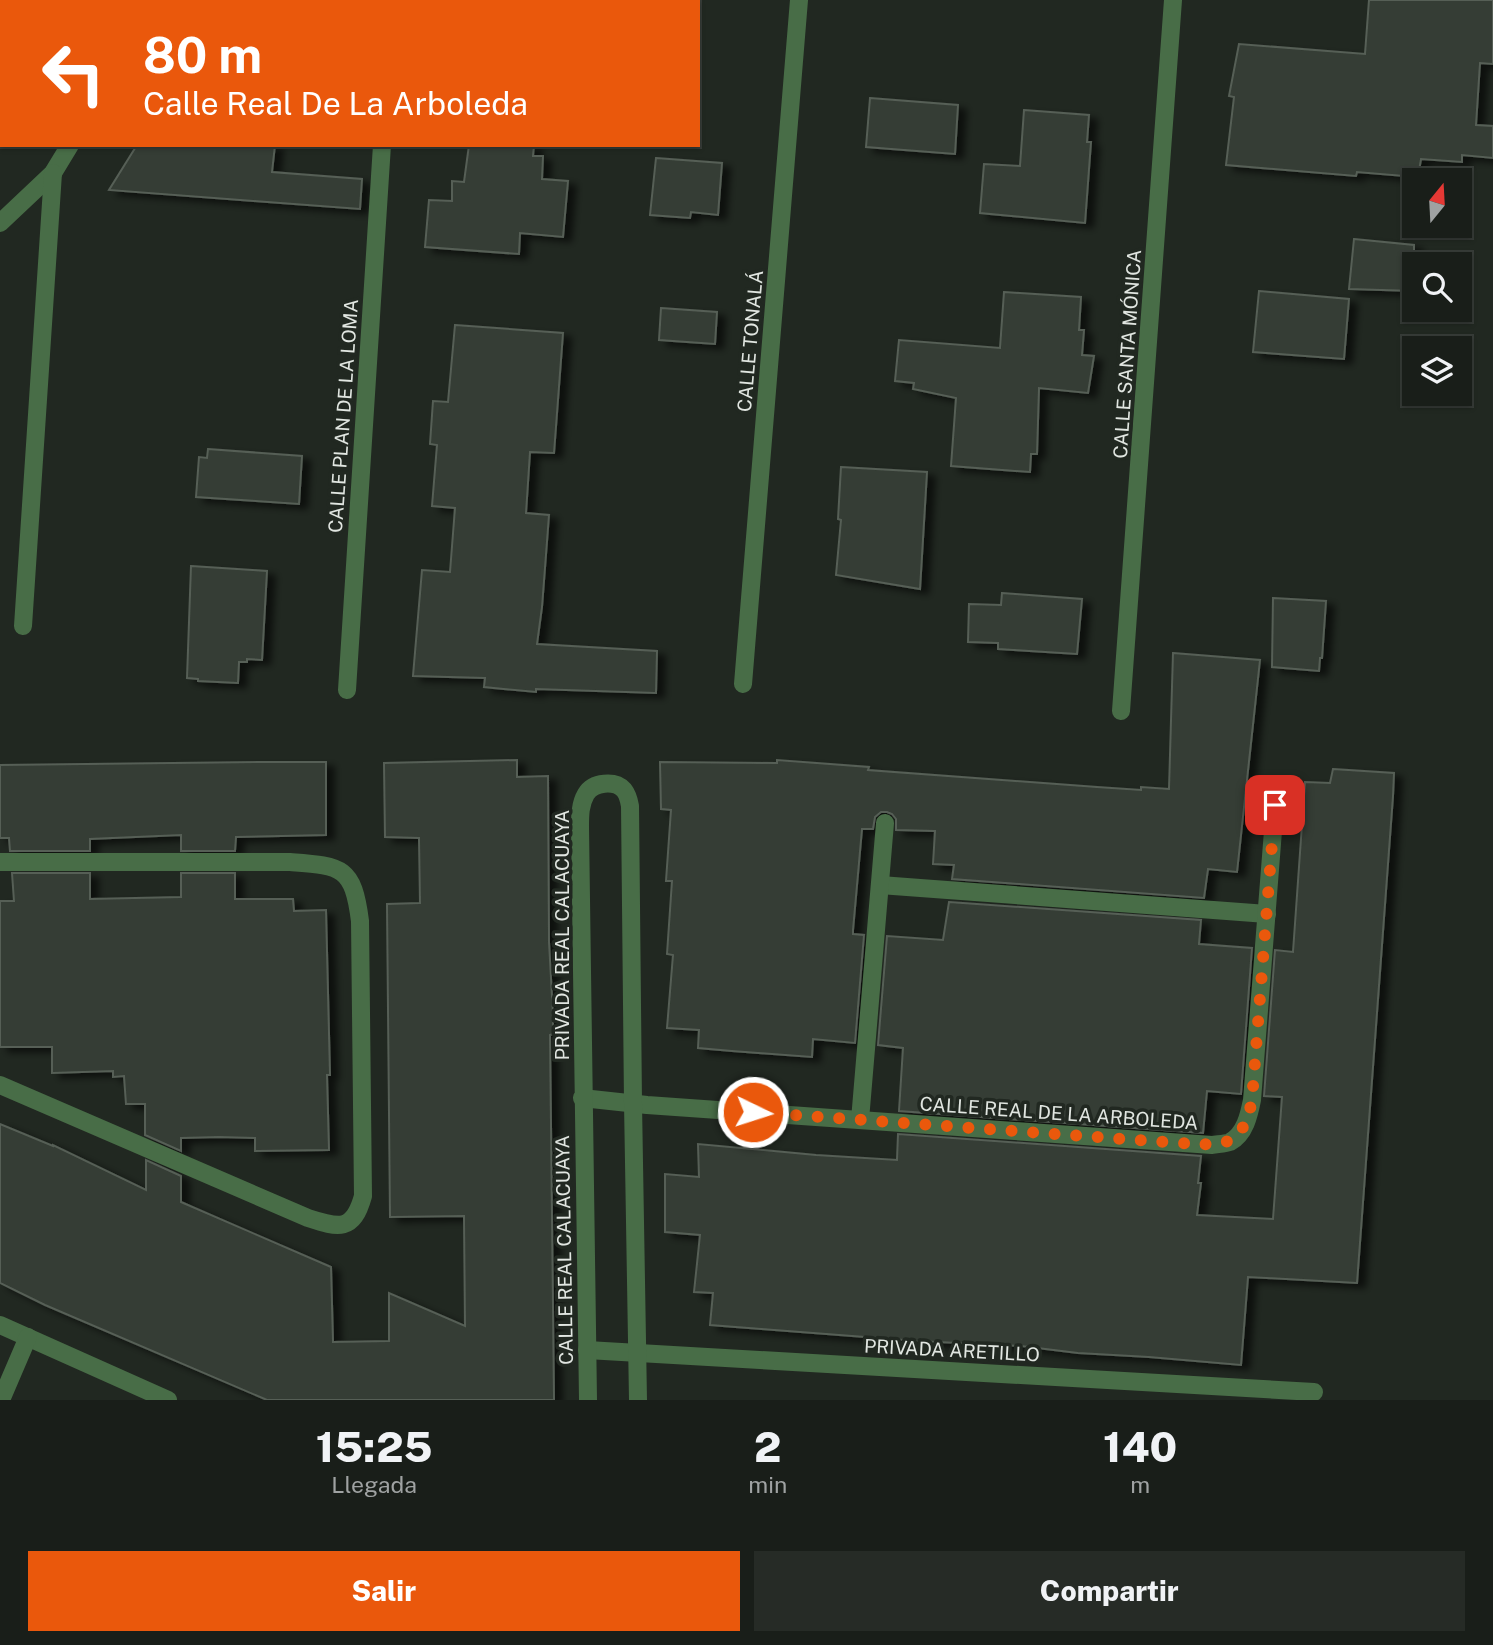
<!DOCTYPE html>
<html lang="es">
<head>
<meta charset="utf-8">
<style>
	body { margin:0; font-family:"Public Sans",sans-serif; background:#262b26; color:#f1f3f6; height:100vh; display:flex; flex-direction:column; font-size:26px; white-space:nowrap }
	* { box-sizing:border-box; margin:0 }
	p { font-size:23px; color:#9fa2a2 }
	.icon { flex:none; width:38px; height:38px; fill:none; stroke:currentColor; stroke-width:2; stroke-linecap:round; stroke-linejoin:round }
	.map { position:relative; height:1400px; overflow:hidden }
	.drawer { display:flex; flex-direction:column; background:#191e19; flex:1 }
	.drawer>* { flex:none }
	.banner { position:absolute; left:0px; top:0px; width:700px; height:147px; box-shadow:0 2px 5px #0004,0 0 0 2px #373c38; background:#ea580c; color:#fff; overflow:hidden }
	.needle { width:46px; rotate:18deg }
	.controls { position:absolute; left:1402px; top:168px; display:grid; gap:14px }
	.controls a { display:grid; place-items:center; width:70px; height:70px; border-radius:0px; background:#191e19; box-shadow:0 2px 5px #0004,0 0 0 2px #373c38; font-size:35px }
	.pin { position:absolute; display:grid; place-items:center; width:60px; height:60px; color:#fff; margin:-30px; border-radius:14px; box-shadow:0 4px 10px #0006 }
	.me { position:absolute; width:77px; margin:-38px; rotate:94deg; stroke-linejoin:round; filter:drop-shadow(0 0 5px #0008) }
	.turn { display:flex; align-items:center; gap:24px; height:147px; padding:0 28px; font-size:32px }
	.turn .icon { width:91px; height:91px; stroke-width:2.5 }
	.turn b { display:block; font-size:49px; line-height:60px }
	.eta { display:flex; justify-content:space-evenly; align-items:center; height:119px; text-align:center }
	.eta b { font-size:42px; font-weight:800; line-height:49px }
	.cta { display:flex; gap:14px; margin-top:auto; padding:14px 28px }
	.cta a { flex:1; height:80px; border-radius:0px; background:#ea580c; color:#fff; font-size:28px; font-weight:800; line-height:80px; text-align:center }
	.cta a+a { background:#262b26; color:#f1f3f6 }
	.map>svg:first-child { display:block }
</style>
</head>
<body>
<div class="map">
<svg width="1493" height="1400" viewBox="0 0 1493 1400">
	<defs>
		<filter id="shadow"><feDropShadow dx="8" dy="4.5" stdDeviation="3.5" flood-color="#0009"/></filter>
	</defs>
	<rect width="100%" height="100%" fill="#212821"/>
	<g fill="#343c34" stroke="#565f56" stroke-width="2" filter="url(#shadow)">
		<path d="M1369 0H1493V64L1480 63 1476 125 1493 126V158L1462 155V162L1421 159 1419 171 1405 169 1404 176 1357 172 1356 176 1226 165 1234 97 1229 96 1239 44 1365 54Z"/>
		<path d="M870 98 958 105 955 154 866 147Z"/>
		<path d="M1024 110 1089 115 1087 142H1091L1085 223 980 213 984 164 1020 166Z"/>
		<path d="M137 145H275L272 172 362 179 360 209 109 190Z"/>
		<path d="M469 145H534L533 156H543L542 179 568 181 563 237 520 233 519 254 425 247 429 200 452 201V181L464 182Z"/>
		<path d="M656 158 722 163 718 215 691 212 690 218 650 215Z"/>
		<path d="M1354 239 1414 245V291L1349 289Z"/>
		<path d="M1259 291 1349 299 1344 359 1253 352Z"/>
		<path d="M1004 292 1081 297 1079 330H1084L1082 355 1094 356 1088 393 1039 388 1037 454H1031L1030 472 951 466 956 398 913 389 914 383 895 381 899 340 1000 348Z"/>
		<path d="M661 308 717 312 715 344 659 340Z"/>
		<path d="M455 325 563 333 554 453 530 452 526 513 549 515 542 607 537 644 657 651 656 693 536 689V692L484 687 485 678 413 676 422 570 450 572 455 508 432 506 437 445 430 444 433 401 448 402Z"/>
		<path d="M208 449 302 456 299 504 196 497 199 457 207 458Z"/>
		<path d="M841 467 927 472 920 589 836 575 841 520 838 519Z"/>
		<path d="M191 566 267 571 262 660 247 659V662H239L238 683 198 681V679L187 678Z"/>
		<path d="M1002 593 1082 599 1077 654 998 649V643L968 642 969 604 1001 605Z"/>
		<path d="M1273 598 1326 601 1322 658H1320L1319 671 1272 667Z"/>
		<path d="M1173 653 1260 660 1237 872 1208 869 1204 898 952 879 954 865 933 864 935 831 896 830V819L892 814 887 812H881L875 817 873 829H862L853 930V934L864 935 855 1043 813 1039 812 1057 732 1051 698 1048 699 1030 667 1028 673 955 667 954 672 881H666L671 810 661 809 660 762 777 763V760L869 767 868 770 1097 787 1141 790V787L1169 789Z"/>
		<path d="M517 760V777L548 776 549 942 553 1015V1034L550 1035 554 1400H267L45 1305 0 1283V1124L53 1146V1145L146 1190V1160L181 1176V1202L331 1267 333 1342 389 1341V1293L465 1326 464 1216 390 1217 387 904 420 903 419 838 385 837 384 763Z"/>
		<path d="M260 762H326V835L236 837 235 851H181V835L90 839V851H10L9 838H0V765Z"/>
		<path d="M1333 769 1394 773 1393 796 1357 1283 1248 1277 1241 1365 1149 1357 1078 1353 1021 1346 917 1341 710 1325 713 1293 694 1292 700 1235 665 1232V1174L699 1177 698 1144 816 1155 897 1160 898 1134 1201 1156 1198 1183H1201L1197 1215 1273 1219 1282 1097 1264 1096 1275 950 1293 952 1305 782 1330 783Z"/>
		<path d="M12 873H90V899L181 897V873H235V899H293L294 911 326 910 330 1075H327L329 1150 255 1151V1138L219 1137 181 1138V1151L145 1135V1104H126L124 1076 113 1077V1071L52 1073V1047H0V901H14Z"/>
		<path d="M949 902 1201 920 1199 944 1252 948 1241 1094 1207 1091 1203 1133 899 1111 903 1048 878 1045 887 936 943 940Z"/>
	</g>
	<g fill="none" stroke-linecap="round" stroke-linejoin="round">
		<g stroke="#486d47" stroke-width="18">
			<path d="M150 2V0"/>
			<path d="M391 2V0"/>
			<path d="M0 223 53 173 70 145"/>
			<path d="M23 626 53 173"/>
			<path d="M743 684 799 0"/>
			<path d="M347 690 382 145"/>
			<path d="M1121 711 1173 0"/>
			<path d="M0 862H290C342 866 353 866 360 921L363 1196C353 1232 339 1228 308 1218L0 1085"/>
			<path d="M880 885 1267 914"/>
			<path d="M582 1098 647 1105 1212 1145C1217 1144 1225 1144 1230 1142 1245 1134 1249 1115 1252 1100L1275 805"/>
			<path d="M860 1120 885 823"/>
			<path d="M0 1325 168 1400"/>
			<path d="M587 1350 1314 1392"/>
			<path d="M1 1400 28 1337"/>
		</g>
		<path stroke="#486d47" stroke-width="18" d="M588 1400 580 827C580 816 580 804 586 794 593 782 615 780 624 790 628 795 629 800 630 806L633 1103 638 1400"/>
	</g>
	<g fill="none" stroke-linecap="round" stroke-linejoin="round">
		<path stroke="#ea580c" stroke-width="12" stroke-dasharray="0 21.6" d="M753 1112 1179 1143C1222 1145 1242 1150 1252 1100L1275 805"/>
	</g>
	<g text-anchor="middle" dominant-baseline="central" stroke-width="7" stroke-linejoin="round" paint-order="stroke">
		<g font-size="19" fill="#e1e6e1" stroke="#212821">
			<text transform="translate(750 341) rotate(-85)">CALLE TONALÁ</text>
			<text transform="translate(1127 354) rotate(-86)">CALLE SANTA MÓNICA</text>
			<text transform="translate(343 416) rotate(-86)">CALLE PLAN DE LA LOMA</text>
			<text transform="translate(562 935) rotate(-90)">PRIVADA REAL CALACUAYA</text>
			<text transform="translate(1059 1113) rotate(4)">CALLE REAL DE LA ARBOLEDA</text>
			<text transform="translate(564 1250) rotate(-91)">CALLE REAL CALACUAYA</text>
			<text transform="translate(952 1350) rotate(3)">PRIVADA ARETILLO</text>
		</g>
	</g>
</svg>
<div class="controls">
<a><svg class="needle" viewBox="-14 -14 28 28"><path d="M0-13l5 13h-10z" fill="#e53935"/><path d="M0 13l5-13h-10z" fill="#9fa2a2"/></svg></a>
<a><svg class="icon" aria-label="search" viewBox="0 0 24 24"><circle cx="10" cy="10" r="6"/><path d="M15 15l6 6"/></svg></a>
<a><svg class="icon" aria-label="layers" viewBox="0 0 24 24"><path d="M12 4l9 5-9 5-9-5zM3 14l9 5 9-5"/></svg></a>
</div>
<div class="pin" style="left:1275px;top:805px;background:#d93025"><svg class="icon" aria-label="arrive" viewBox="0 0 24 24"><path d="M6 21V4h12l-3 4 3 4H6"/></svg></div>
<svg class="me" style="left:753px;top:1112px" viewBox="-20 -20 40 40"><circle r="17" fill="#ea580c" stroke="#fff" stroke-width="3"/><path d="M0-11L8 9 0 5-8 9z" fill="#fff"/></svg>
<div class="banner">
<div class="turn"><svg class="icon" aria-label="left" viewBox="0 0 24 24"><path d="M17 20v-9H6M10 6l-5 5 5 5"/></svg><div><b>80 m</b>Calle Real De La Arboleda</div></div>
</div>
</div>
<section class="drawer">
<div class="eta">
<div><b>15:25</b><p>Llegada</p></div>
<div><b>2</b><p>min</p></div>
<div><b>140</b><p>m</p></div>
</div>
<div class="cta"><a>Salir</a><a>Compartir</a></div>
</section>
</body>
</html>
